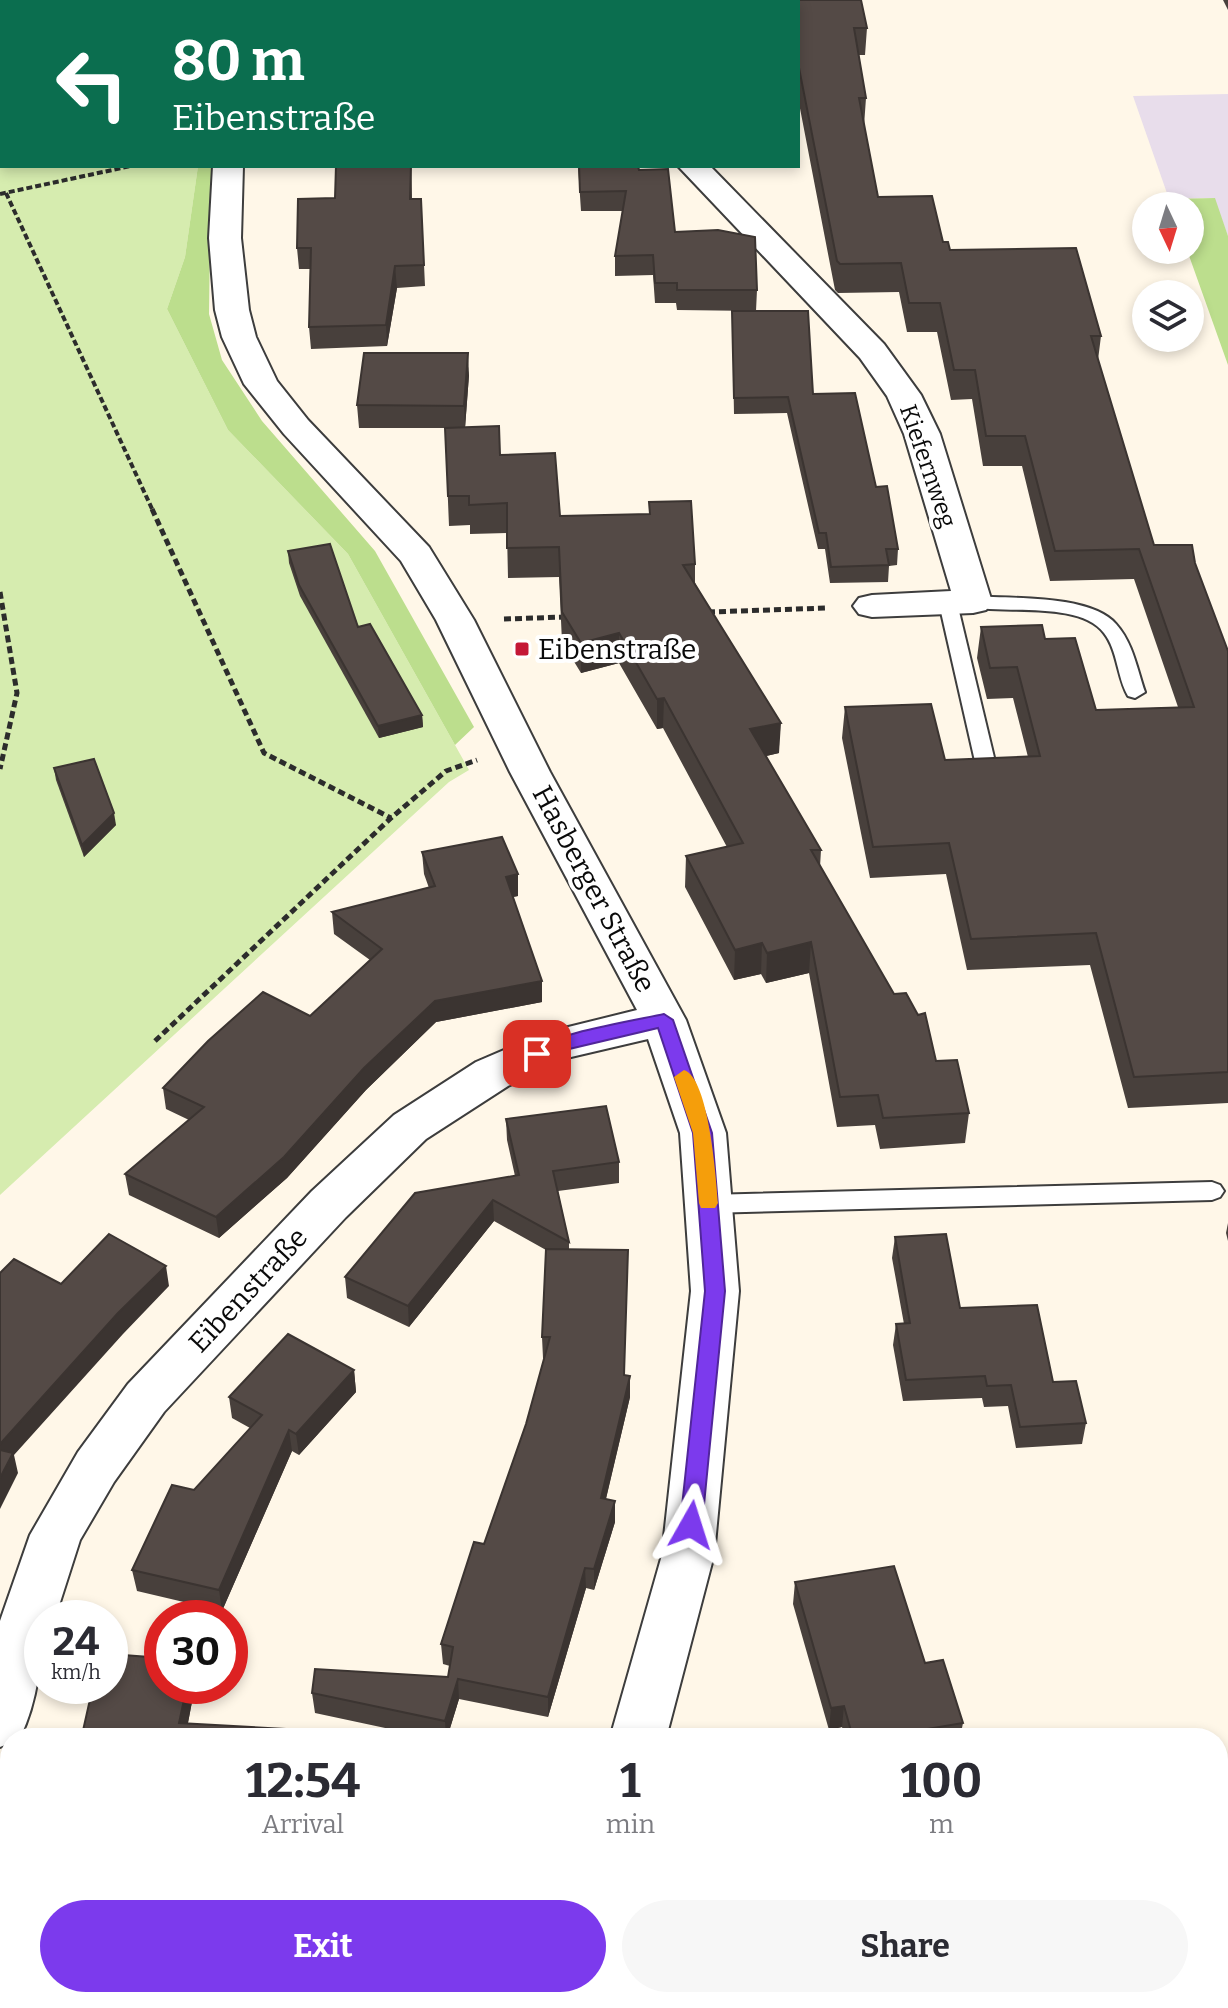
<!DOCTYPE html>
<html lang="en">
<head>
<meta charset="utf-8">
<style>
	body { margin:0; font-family:Bitter,serif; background:#f7f7f7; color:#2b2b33; height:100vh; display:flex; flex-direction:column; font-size:30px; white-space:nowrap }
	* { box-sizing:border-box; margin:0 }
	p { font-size:26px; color:#7c7c81 }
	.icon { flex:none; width:44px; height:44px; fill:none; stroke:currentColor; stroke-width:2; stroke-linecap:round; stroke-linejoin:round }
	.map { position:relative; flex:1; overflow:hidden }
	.drawer { position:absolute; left:0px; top:1728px; width:1228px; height:280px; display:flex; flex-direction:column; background:#fff; border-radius:32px 32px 0 0; box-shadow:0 4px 12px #0003 }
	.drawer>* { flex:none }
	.banner { position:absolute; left:0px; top:0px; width:800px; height:168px; box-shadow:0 4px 12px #0003; background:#0b6e4f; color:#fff; overflow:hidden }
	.needle { width:52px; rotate:176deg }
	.buttons { position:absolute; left:1132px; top:192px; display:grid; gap:16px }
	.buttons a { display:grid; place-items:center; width:72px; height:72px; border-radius:50%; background:#fff; box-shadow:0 4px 12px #0003; font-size:40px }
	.speed { position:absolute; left:24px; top:1600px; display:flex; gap:16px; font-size:40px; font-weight:700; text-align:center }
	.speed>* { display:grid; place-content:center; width:104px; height:104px; border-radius:50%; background:#fff; box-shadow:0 4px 12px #0003; line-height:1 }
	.speed small { font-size:20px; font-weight:400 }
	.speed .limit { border:12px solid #d22; background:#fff; color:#111 }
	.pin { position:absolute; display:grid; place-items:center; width:68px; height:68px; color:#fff; margin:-34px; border-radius:16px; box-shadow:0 4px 12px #0006 }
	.me { position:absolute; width:88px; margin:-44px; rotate:6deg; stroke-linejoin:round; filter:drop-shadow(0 0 6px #0008) }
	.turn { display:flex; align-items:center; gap:28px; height:168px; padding:0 40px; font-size:36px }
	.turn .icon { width:104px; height:104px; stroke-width:2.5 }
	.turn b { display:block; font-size:56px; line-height:68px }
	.eta { display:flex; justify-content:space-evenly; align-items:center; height:136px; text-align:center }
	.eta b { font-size:48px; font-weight:700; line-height:56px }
	.primary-button { display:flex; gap:16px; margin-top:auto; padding:16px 40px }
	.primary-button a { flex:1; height:92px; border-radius:48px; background:#7c3aed; color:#fff; font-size:32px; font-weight:700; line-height:92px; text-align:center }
	.primary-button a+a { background:#f7f7f7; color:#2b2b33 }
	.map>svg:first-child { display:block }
</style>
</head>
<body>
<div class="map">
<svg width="1228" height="2008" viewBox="0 0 1228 2008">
	<rect width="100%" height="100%" fill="#fff7e8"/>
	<path fill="#e8ddeb" d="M1228 94V236L1214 198 1169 199 1133 96Z"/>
	<path fill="#d6ecaf" d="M0 102 2 166H198L185 257 167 309 228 430 348 554 469 770 449 782 0 1195Z"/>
	<g fill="#bcde8d">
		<path d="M198 166H211L209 314 222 360 262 421 375 551 474 727 455 745 348 554 228 430 167 309 185 257Z"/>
		<path d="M1215 198 1228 236V365L1187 250H1190V206H1171L1169 199Z"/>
	</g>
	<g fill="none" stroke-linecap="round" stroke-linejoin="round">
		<defs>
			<g id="service">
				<path d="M973 596C1010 599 1090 594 1116 624 1133 643 1137 669 1145 692L1135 698 1128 696C1117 677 1118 651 1104 633 1079 600 1002 615 966 606L964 602Z"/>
				<path d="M948 597 957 603 997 770 987 777 977 770 939 603Z"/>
				<path d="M1212 1182 1220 1185 1224 1191 1220 1197 1212 1200 708 1213 700 1210 696 1204 700 1198 708 1195Z"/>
				<path d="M1218 1919 1228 1923V1955L1218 1951Z"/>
				<path d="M910 1998H954L950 2008H906Z"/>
			</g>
			<g id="minor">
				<rect x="230" y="0" width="28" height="2"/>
				<rect x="623" y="0" width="28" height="2"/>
				<path d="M213 166H243L241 238 249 310 256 337 277 381 308 420 429 547 474 620 550 772 686 1020 726 1133 739 1291 714 1555 666 1738H610L662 1555 691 1291 680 1133 648 1039 571 1057 508 1086 426 1139 346 1217 164 1412 114 1482 80 1540 55 1618H42C42 1659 38 1700 20 1738H10V1743L0 1747V1621L30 1535 78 1452 128 1384 312 1191 394 1115 476 1062 544 1033 637 1010 510 772 436 620 401 561 284 434 244 384 222 337 215 310 209 238Z"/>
				<path d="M678 166H710L884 344 921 395 940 434 992 602 986 610 973 613 872 617 859 614 853 606 859 598 872 595 951 591 904 434 887 396 860 358Z"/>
				<path d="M538 1998H598L595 2008H535Z"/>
			</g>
			<path id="tertiary" d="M386 0H526L385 2Z"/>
		</defs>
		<use href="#service" stroke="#3d3d3d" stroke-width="4"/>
		<use href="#minor" stroke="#3d3d3d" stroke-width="4"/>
		<use href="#tertiary" stroke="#3d3d3d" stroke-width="4"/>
		<g stroke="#2c2c2c" stroke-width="4" stroke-dasharray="6 3" stroke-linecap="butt">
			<path d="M6 193 153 511"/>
			<path d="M0 194 131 166"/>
		</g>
		<g stroke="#2c2c2c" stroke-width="5" stroke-dasharray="7 4" stroke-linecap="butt">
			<path d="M152 509 264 753 391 818"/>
			<path d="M0 592 17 693 0 769"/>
			<path d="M708 612 826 608"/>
			<path d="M504 619 566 617"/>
			<path d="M155 1041 391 818 446 771 477 760"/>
		</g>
		<use href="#service" fill="#fff" fill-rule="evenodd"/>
		<use href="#minor" fill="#fff" fill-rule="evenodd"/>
		<use href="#tertiary" fill="#fff" fill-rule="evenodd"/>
	</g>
	<g fill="#48403c">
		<path d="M746 0H861L867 28 865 55H859L866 98 864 126 878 197 943 242 950 250 1101 336 1098 360 1154 545 1195 563 1228 651V1103L1128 1108 1090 965 967 970 946 874 870 878 842 738 845 707 945 760 1028 757 1013 698 987 699 977 658 981 627 1045 639 1096 710 1178 707 1134 579 1050 581 1022 466H983L972 399 951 400 937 332H907L899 292 838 293 835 290 798 98V2H747Z"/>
		<path d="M1223 0H1228V10Z"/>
		<path d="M336 166H411L412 199H421L425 286 397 288 387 346 311 349 309 327 310 269H299L297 248 335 198Z"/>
		<path d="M578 166H638L639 170 675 232 757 290 756 311 677 310 676 303H655L653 275 615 276V256L623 211H581Z"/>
		<path d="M732 311 813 394 876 487 898 549 897 565 889 566 888 582 830 583 825 549H818L787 413 734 414Z"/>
		<path d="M469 375 465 428 500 455 560 516 649 514V502L695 564V583L779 753 766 756 821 850 820 867 894 994 969 1113 965 1143 880 1149 875 1125 837 1127 809 973 766 983 761 974 734 980 685 887 686 856 727 847 663 728 657 729 619 663 581 673 562 642 559 577 508 578 507 533 470 534V525L449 526 445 428H453H359L357 405Z"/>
		<path d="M288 551 358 627 422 715 423 727 379 738 300 596 289 563Z"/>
		<path d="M54 768 116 825 84 857 56 780Z"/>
		<path d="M422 852 518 874V896L513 897 542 1002 436 1022 366 1090 287 1178 219 1238 129 1195 125 1174 189 1120 166 1109 163 1088 310 1016 370 960 334 934 332 912 429 888 424 874Z"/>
		<path d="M506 1119 619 1162V1183L558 1191 569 1242V1249L625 1375 630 1376V1397L606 1499 615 1501V1522L594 1590 586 1588 548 1717 459 1699 447 1738H432L315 1713 312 1693 448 1677 450 1666 443 1664 441 1644 484 1544 526 1424 544 1358H543L542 1337 546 1250 494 1221 409 1327 347 1298 345 1277 515 1176 507 1140Z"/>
		<path d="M1228 1223V1241L1226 1233Z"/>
		<path d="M895 1237 960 1308 1053 1382 1086 1423 1082 1444 1016 1448 1008 1406 984 1407 982 1398 903 1401 893 1345 896 1324H904L892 1258Z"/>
		<path d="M354 1370 356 1392 299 1455 292 1451 222 1611 137 1591 132 1570 194 1490 250 1428 232 1418 229 1397Z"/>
		<path d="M795 1582 925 1663 963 1723 960 1738H845L842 1727 829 1730 793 1604Z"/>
		<path d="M162 1686H195L188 1723 286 1738H83L82 1735Z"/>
	</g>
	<g fill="#3b3431">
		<rect x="749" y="0" width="31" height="2"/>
		<path d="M411 166 412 220 410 199Z"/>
		<path d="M395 266 397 288 387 346 386 325Z"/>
		<path d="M468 353 469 375 465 428 464 406Z"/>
		<path d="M619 633V663L581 673V643Z"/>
		<path d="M664 698 663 728 657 729V699Z"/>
		<path d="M422 715 423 727 379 738 378 726Z"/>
		<path d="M781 723 779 753 749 760 750 729Z"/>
		<path d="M114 813 116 825 84 857 82 845Z"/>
		<path d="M518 874V896L507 898 506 877Z"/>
		<path d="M811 942 809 973 766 983 767 953Z"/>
		<path d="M762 943 761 974 734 980 735 950Z"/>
		<path d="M542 981V1002L436 1022 366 1090 287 1178 219 1238 216 1217 364 1068 435 1001Z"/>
		<path d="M493 1200 494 1221 409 1327 408 1306Z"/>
		<path d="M166 1266 169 1286 123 1334 14 1455 18 1473 0 1509V1444L118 1313Z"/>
		<path d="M354 1370 356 1392 299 1455 296 1434Z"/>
		<path d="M630 1376V1397L601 1519V1498Z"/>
		<path d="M289 1430 292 1451 222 1611 219 1590Z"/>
		<path d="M615 1501V1522L594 1590V1569Z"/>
		<path d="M585 1568 586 1588 548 1717V1697Z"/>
		<path d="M458 1679 459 1699 447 1738H446L445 1721Z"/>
		<path d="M187 1686H195L185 1738 179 1723Z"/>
		<path d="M844 1706 842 1727 829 1730 831 1708Z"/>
		<path d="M477 1998H484L481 2008H474Z"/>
	</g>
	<g fill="#544a46" stroke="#3b3431" stroke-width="2">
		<path d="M786 0H861L867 28H854L866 98H859L878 197 932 196 943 242H948L950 250 1076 248 1101 336H1091L1154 545H1192L1195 563 1228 651V1072L1134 1077 1096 933 971 939 949 843 873 847 845 707 931 704 945 760 1040 756 1017 667 990 668 981 627 1042 625 1045 639 1075 638 1096 710 1194 707 1139 549 1055 551 1025 436H986L975 370H954L940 303H909L901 263 840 264 837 261 798 63V2H786Z"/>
		<path d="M336 166H411L410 199H421L424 265 395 266 386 325 309 327 311 248H297L298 199 335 198Z"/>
		<path d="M579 166H638L639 170 668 169 675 232 718 230 755 237 757 290H677V283H655L653 255 615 256 626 191 580 192Z"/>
		<path d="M732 311H808L813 394 855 393 876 487 887 486 898 549H886L889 565 831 567 826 533H819L788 397 734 398Z"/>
		<path d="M364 353H468L464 406 357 405Z"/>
		<path d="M499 426 500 455 555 453 560 516 650 514 649 502 691 501 695 564 683 565 781 723 750 729 821 850H811L894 994 906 993 918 1015 925 1013 936 1061 957 1060 969 1113 883 1118 878 1095 840 1097 811 942 767 953 762 943 735 950 686 856 743 843 664 698 657 699 619 633 581 643 562 612 559 547 507 548V503L469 505V496H448L445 428Z"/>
		<path d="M330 544 358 627 370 624 422 715 378 726 299 585 288 551Z"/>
		<path d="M94 759 114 813 82 845 54 768Z"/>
		<path d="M502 837 518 874 506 877 542 981 435 1001 364 1068 284 1157 216 1217 125 1174 204 1107 163 1088 208 1041 263 992 310 1016 382 949 332 912 435 886 422 852Z"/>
		<path d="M606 1106 619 1162 553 1171 569 1242 493 1200 408 1306 345 1277 415 1193 519 1175 506 1119Z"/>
		<path d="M109 1234 166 1266 118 1313 0 1444V1273L14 1259 61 1284Z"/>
		<path d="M946 1234 960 1308 1037 1305 1053 1382 1076 1381 1086 1423 1020 1427 1011 1385 987 1386 985 1376 906 1380 896 1324 910 1323 895 1237Z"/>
		<path d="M546 1249 628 1250 624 1375 630 1376 601 1498 615 1501 594 1569 585 1568 548 1697 458 1679 445 1721 312 1693 315 1669 448 1677 453 1647 441 1644 474 1542 484 1544 526 1424 550 1337H542Z"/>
		<path d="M288 1334 354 1370 296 1434 289 1430 219 1590 132 1570 172 1485 194 1490 262 1415 229 1397Z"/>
		<path d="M0 1450 13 1453 0 1478Z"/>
		<path d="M894 1566 925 1663 943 1660 963 1723 874 1738H853L844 1706 831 1708 795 1582Z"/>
		<path d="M110 1654 162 1658V1686H187L179 1723 285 1729 284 1738H132L82 1735 93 1686H110Z"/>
		<path d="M274 1998H477L474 2008H275L271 2007Z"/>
	</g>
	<path fill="#7c3aed" stroke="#51269a" stroke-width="2" d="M664 1014 673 1020 712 1133 725 1291 702 1525 699 1532 691 1534 683 1532 680 1525 705 1291 693 1133 658 1028 565 1050 537 1061 528 1054C542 1035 637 1020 664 1014Z"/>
	<path fill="#f59e0b" d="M684 1070C709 1078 716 1178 718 1203L715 1208H701L699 1203 693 1133 674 1077Z"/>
	<rect fill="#c41836" stroke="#fff" stroke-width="3" x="514" y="641" width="16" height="16" rx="4"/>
	<g text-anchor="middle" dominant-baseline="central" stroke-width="8" stroke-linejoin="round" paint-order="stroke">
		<g font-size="24" fill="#0a0a0a" stroke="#fff">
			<text transform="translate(928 466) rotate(71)">Kiefernweg</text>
		</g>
		<g font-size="28" fill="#0a0a0a" stroke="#fff" text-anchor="start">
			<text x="538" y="649">Eibenstraße</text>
		</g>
		<g font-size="28" fill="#0a0a0a" stroke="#fff">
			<text transform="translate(594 889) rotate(62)">Hasberger Straße</text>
			<text transform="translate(248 1290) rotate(-47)">Eibenstraße</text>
		</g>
	</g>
</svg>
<div class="buttons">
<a><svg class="needle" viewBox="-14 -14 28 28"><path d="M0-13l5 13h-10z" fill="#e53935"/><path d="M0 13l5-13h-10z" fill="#7c7c81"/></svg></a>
<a><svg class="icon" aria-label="layers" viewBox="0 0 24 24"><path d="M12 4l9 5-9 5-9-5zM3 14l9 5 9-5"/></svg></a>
</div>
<div class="speed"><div>24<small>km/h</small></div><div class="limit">30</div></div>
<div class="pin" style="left:537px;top:1054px;background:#d93025"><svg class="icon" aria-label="arrive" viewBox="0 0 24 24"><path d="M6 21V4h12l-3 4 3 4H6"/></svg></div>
<svg class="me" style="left:691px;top:1525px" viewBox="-20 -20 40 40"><path d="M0-17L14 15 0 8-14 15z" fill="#7c3aed" stroke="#fff" stroke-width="4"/></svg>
<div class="banner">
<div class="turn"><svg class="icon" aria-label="left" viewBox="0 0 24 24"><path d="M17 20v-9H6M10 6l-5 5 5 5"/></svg><div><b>80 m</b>Eibenstraße</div></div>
</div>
<section class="drawer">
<div class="eta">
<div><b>12:54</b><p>Arrival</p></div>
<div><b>1</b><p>min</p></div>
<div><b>100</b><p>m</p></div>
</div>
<div class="primary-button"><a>Exit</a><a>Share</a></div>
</section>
</div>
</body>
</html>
